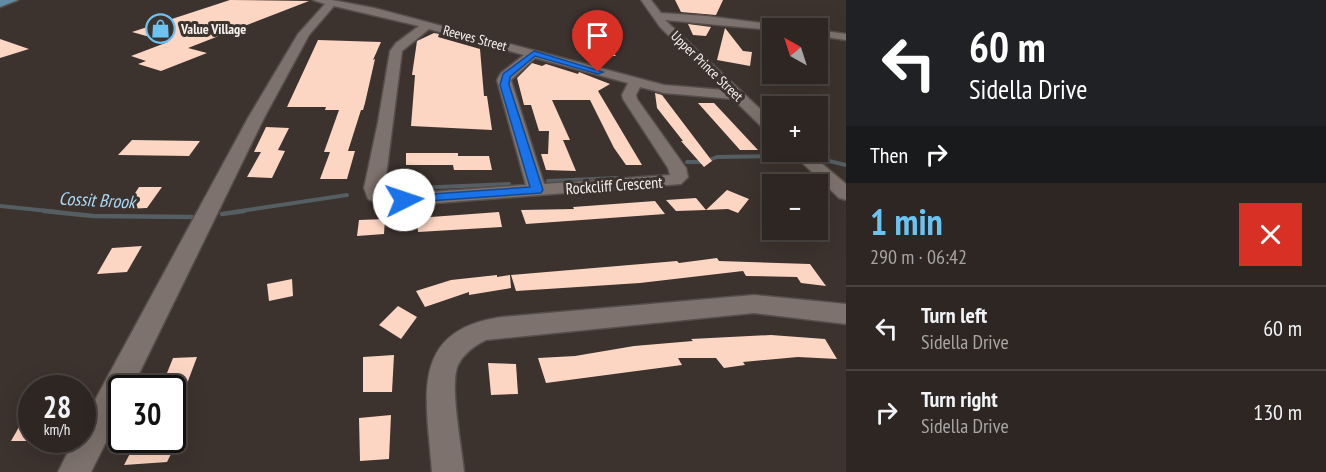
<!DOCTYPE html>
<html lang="en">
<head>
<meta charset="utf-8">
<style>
	body { margin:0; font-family:"PT Sans Narrow",sans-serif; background:#39322f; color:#f1f3f6; height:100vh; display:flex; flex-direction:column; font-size:22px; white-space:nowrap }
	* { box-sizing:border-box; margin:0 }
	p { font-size:20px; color:#a7a5a5 }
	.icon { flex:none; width:33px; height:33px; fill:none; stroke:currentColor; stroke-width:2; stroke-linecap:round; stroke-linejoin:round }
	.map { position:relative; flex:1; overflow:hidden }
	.sheet { display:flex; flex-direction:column; background:#2d2622; width:480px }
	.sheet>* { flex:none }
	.banner { background:#202124; color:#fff; overflow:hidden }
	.needle { width:39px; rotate:321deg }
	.fabs { position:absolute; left:762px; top:18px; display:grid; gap:12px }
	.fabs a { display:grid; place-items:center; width:66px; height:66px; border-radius:0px; background:#2d2622; box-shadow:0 6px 24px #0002,0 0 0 2px #484340; font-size:30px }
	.speed { position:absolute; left:18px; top:375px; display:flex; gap:12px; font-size:30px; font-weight:700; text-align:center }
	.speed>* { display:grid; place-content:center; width:78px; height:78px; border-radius:50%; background:#2d2622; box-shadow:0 6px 24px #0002,0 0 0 2px #484340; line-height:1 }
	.speed small { font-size:15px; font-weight:400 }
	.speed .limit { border:3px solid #111; border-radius:9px; background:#fff; color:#111 }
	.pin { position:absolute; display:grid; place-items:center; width:51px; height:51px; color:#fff; margin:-62px -26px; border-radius:50% 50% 50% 0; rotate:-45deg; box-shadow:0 0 6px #0007 }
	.pin .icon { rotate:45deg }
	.me { position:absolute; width:66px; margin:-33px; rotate:86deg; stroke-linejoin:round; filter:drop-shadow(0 0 4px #0008) }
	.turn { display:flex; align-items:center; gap:21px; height:126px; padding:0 24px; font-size:27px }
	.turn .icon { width:78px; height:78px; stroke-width:2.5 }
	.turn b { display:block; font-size:42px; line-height:51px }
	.then { display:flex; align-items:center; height:57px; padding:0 24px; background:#0003; gap:12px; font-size:22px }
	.round { display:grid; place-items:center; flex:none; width:63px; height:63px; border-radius:0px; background:#39322f }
	.overview { display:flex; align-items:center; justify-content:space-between; height:102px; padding:0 24px }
	h1 { font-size:36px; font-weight:700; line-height:45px; color:#6bc3f2 }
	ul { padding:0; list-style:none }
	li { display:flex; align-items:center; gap:18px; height:84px; padding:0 24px; border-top:2px solid #484340 }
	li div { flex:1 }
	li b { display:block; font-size:22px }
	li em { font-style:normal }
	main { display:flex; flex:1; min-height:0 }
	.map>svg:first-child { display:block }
</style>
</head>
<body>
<main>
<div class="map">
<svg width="846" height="472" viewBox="0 0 846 472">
	<rect width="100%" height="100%" fill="#3c322e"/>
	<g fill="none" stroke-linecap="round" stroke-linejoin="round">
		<g stroke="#555e62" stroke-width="4">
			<path d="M825 160 846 165"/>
			<path d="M687 162H704L717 157 779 156"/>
			<path d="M548 181 618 178"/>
			<path d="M391 189 509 184"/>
			<path d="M0 206 58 212"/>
			<path d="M234 212 347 195"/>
		</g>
		<g stroke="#555e62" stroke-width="4.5">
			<path d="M44 211 93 216 192 217"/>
			<path d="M222 214 244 211"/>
		</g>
	</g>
	<g fill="#fdd5c3">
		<path d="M230 0 309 1 188 48 207 53 161 71 138 64 146 61 131 56 168 42 132 32Z"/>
		<path d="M675 0H723L716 15 681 12Z"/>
		<path d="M688 24 711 27 706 36 693 35Z"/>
		<path d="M725 28 743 51 752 52 750 66 717 60Z"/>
		<path d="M572 29 598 35 616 56H593Z"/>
		<path d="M434 33 439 34 438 37 480 49 484 96H487L492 130 411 126 415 75H412L417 41Z"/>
		<path d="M0 39 29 49 0 58Z"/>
		<path d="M318 40 381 42 373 60 375 59 365 103 363 110H361L348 151H355L347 179H320L330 152H324L339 110H325L326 107H287Z"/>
		<path d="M532 63 542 66 546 64 578 74 579 72 610 84 598 91 642 165H626L614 148 590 100H552L570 140H563L576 171 546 170 541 154H548L549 131H539L531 105H524L517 78Z"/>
		<path d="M655 93 662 95 712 161 704 167 681 141H683L657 108Z"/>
		<path d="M698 103H714L758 150H740Z"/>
		<path d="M266 127 289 128 278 150 285 151 272 178 247 177 261 152H254Z"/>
		<path d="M132 140 200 141 189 156 118 155Z"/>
		<path d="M406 153H458V156H489L492 170H454L453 165H406Z"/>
		<path d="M139 187H162L147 208 125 209Z"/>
		<path d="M727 190 749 199 738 213 728 209 706 210Z"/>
		<path d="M696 198 706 210 676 211 666 200Z"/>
		<path d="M655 201 665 214 526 224 521 210 574 209 573 207Z"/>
		<path d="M499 212 502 227 418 232 417 218Z"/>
		<path d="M385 219 384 234 357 236 359 220Z"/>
		<path d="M142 246 127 272 97 274 112 248Z"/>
		<path d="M717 258 719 261 810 264 826 286 801 283 797 277 746 276 743 271 640 283 516 291 511 275 677 261 679 263Z"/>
		<path d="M497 275V277L510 275 511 288 469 295V292L425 307 416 291 451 280Z"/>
		<path d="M292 279 293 296 269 301 267 284Z"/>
		<path d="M398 306 417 317 401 339 379 325Z"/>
		<path d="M771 335 825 339 837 359 798 357 743 362 745 365 724 368 716 358H678L682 365 546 383 538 358 575 356 634 346 693 341 691 339Z"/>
		<path d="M394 355 392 392H363V357Z"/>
		<path d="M197 357 185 389 161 388 173 358Z"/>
		<path d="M488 363 516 364 518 394 491 395Z"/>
		<path d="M32 404V441H11Z"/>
		<path d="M391 415 389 459 360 461 359 418Z"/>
		<path d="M137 440H178L167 462 124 465Z"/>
	</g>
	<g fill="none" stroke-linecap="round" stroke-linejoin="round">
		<defs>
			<g id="minor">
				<path d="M313 0H332L374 8 664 85 724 90 660 27 641 0H651L661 13 706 16 785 26 786 28 772 30 665 20 772 120V133L766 131 733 99 664 93 640 87 636 95 637 99 686 168 688 177 681 184 386 207 368 199 364 188 378 122 390 51 396 43 419 26 334 6 309 35 264 118 132 388H122V410L91 472H58L74 440H82V424L248 118 298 34 325 4ZM429 29 524 55 501 73 497 80 526 185 389 195 384 192 402 51ZM535 58 628 83 622 95 623 99 668 168 670 175 544 184 511 80Z"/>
				<path d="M818 30 846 34V40L818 36Z"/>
				<path d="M791 152H808L846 184V200L839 198Z"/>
				<path d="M754 295 846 304V324L754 313 486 340C474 346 464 353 458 365 449 385 462 448 464 472H432C427 400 407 330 502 317Z"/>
			</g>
			<path id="major" d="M0 0H18L0 7Z"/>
		</defs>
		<use href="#minor" stroke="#564e4a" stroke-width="3"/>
		<use href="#major" stroke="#564e4a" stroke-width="3"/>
		<use href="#minor" fill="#7d726d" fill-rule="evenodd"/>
		<use href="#major" fill="#618ca4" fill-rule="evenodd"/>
	</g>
	<path fill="#1a73e8" stroke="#114b97" stroke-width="1.5" d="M534 51 603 72 598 74 535 56 510 77 509 85 543 190 541 193 400 203 398 200 404 196 530 187 500 85 503 74Z"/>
	<defs>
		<symbol id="shop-ring" viewBox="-11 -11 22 22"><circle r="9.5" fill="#3c322e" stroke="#6bc3f2" stroke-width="1.5"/><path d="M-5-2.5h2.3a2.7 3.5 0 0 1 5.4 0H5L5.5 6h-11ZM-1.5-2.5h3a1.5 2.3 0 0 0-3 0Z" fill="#6bc3f2"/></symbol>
	</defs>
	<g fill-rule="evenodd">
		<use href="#shop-ring" x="144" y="12" width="33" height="33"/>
	</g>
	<g text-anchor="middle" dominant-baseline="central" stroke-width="6" stroke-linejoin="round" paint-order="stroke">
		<g font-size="14" font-weight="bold" fill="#f8f2ef" stroke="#3c322e" text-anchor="start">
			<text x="181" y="29">Value Village</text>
		</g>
		<g font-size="14" fill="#f8f2ef" stroke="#3c322e">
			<text transform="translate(475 38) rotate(15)">Reeves Street</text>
			<text transform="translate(707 66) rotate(44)">Upper Prince Street</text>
		</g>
		<g font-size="16" fill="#f8f2ef" stroke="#3c322e">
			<text transform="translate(614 185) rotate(-4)">Rockcliff Crescent</text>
		</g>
		<g font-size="18" font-style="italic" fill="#a9daf6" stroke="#3c322e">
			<text transform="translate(97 200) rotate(3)">Cossit Brook</text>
		</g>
	</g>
</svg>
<div class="fabs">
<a><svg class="needle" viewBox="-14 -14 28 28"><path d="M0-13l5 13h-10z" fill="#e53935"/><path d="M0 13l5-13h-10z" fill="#a7a5a5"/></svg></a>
<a>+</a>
<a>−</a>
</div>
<div class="speed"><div>28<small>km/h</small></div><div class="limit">30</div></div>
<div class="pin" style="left:598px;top:72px;background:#d93025"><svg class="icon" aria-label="arrive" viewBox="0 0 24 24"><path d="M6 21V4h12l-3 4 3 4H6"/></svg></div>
<svg class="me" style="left:404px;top:200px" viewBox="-20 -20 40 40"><circle r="19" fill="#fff"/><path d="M0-13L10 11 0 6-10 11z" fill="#1a73e8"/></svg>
</div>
<section class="sheet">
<div class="banner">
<div class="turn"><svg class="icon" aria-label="left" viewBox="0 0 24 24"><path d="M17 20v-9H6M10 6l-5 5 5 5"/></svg><div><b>60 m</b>Sidella Drive</div></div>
<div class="then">Then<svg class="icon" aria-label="right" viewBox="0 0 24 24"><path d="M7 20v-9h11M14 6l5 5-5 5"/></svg></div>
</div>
<div class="overview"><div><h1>1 min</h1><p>290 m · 06:42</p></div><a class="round" style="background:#d93025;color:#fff"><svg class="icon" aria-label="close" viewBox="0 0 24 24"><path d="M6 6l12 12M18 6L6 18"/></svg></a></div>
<ul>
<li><svg class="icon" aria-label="left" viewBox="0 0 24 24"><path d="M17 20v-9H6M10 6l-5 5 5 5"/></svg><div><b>Turn left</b><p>Sidella Drive</p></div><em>60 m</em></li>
<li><svg class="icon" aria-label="right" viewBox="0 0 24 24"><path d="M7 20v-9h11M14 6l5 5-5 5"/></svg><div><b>Turn right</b><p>Sidella Drive</p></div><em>130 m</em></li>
</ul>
</section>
</main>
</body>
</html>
